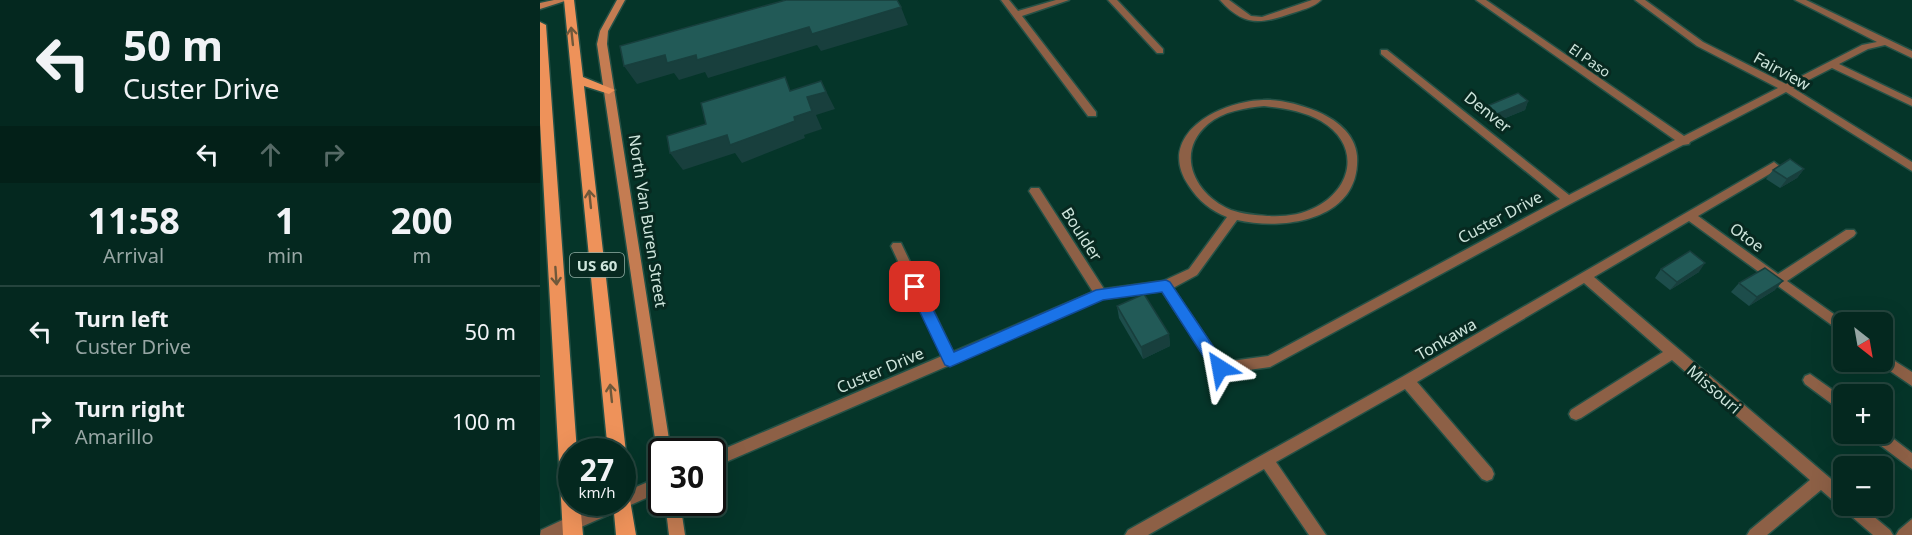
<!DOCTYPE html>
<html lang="en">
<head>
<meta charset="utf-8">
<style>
	body { margin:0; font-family:"Noto Sans",sans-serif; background:#0d3028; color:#f1f3f6; height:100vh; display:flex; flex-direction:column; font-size:22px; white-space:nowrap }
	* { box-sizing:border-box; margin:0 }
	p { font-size:20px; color:#97a6a4 }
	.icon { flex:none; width:33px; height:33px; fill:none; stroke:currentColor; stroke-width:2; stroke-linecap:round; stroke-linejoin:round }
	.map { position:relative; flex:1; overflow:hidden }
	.drawer { display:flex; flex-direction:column; background:#04281f; width:540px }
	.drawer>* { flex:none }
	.hud { background:#04281f; color:#f1f3f6; overflow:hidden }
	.needle { width:39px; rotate:149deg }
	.tools { position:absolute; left:1293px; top:312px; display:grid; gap:12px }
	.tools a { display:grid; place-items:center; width:60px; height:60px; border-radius:9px; background:#04281f; box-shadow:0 6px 24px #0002,0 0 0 2px #25443d; font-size:30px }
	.speed { position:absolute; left:18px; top:438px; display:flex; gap:12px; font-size:30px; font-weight:700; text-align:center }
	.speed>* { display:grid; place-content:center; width:78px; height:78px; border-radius:50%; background:#04281f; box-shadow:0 6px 24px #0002,0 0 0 2px #25443d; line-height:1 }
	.speed small { font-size:15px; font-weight:400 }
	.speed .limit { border:3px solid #111; border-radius:9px; background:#fff; color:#111 }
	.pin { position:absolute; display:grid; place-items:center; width:51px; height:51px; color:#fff; margin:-26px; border-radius:12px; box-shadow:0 3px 9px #0006 }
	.me { position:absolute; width:66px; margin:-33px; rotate:326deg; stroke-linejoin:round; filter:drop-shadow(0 0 4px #0008) }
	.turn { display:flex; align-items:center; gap:21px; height:126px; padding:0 24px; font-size:27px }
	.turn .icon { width:78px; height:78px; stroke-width:2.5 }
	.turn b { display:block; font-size:42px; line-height:51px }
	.lanes { display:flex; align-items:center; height:57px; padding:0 24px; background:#0003; justify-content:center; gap:30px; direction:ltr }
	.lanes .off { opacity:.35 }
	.eta { display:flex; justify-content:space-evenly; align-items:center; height:102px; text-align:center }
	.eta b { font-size:36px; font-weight:700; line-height:42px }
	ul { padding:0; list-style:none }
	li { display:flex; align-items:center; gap:18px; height:90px; padding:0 24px; border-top:2px solid #25443d }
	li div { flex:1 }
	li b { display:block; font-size:22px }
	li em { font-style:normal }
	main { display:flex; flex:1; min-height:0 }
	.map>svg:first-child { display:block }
</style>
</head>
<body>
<main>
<section class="drawer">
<div class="hud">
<div class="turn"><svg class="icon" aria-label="left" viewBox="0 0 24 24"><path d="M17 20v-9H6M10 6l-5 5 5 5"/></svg><div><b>50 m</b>Custer Drive</div></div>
<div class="lanes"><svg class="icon" aria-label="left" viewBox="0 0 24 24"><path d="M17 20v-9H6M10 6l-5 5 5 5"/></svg><svg class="icon off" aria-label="ahead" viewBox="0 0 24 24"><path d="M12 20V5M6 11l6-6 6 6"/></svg><svg class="icon off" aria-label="right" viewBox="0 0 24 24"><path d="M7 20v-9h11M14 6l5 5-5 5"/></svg></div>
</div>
<div class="eta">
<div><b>11:58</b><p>Arrival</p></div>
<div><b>1</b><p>min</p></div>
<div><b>200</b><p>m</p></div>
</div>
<ul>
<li><svg class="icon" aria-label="left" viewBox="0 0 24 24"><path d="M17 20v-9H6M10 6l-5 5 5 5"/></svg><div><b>Turn left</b><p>Custer Drive</p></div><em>50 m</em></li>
<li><svg class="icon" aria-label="right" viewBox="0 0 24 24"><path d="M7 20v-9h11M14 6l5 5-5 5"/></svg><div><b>Turn right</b><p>Amarillo</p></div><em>100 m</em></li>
</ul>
</section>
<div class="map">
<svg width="1372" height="535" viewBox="0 0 1372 535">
	<rect width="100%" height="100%" fill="#053529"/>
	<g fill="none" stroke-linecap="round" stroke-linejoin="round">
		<defs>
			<g id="street">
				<path d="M461 0H469L478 11 516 0H529L482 16 556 112V116H548Z"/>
				<path d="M568 0H577L623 49V53H617Z"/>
				<path d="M680 0H689L711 16 722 17 772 0H781C774 7 765 9 756 12 723 23 706 29 680 0Z"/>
				<path d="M936 0H946L1144 136 1238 88 1157 46 1095 0H1105L1163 42 1246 84 1322 45 1337 42 1255 0H1266L1372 51V58L1345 45 1328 49 1299 64 1372 99V106L1292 68 1253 88 1372 162V171L1246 92 1150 142 1149 144 1143 145 1032 203 730 367 680 374 675 372 622 291 562 299 172 468V454L402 356 351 246 353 243H361L413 352 553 292 491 194 489 191 491 188H499L564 289 623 281 649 269 687 217C671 211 658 200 649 186 614 135 680 101 723 100 740 99 761 105 776 111 795 119 815 133 817 156 821 220 745 231 697 220L657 275 633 288 683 362 728 356 1020 199 841 54V50H847L1029 195 1135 140ZM724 106C743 108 764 111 781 121 820 144 814 187 776 207 761 215 744 217 727 216 715 215 702 214 691 210 655 195 634 153 668 124 684 111 705 108 724 106Z"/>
				<path d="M1234 162 1239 166 1238 169 1158 216 1238 274 1306 230H1314L1316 233 1314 236 1247 281 1305 322 1304 334 1149 221 1054 277 1304 490V506H1321L1350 530 1353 535H1333L1281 490 1227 535H1207L1210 530 1270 480 1132 360 1041 418 1036 420 1031 418 1029 414 1031 410 1123 352 1044 283 877 382 952 469 954 474 952 479 947 481 942 479 865 389 736 462 786 535H769L724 469 608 535H585L588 530 862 377Z"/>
				<path d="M1342 353 1372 372V386L1337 362H1342Z"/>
				<path d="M1270 374 1304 398V413L1265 384 1263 380 1265 376Z"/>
				<path d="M1342 430 1372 453V469L1332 439 1330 434H1342Z"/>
				<path d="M122 476V491L23 535H0L1 530 61 502H82V493Z"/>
				<path d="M1372 519V535H1356L1359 530Z"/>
			</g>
			<g id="secondary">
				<path d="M14 0H28L0 9V3Z"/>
				<path d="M77 0H85L68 31 67 44 131 452H122V458L117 452 57 44 60 31Z"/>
				<path d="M125 502H140L145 535H129Z"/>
			</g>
			<g id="primary">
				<path d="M24 0H34L43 77 75 90 69 94 44 86 86 452 82 458V452H68Z"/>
				<path d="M0 22 6 25 37 452H32V502H40L43 535H23L0 123Z"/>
				<path d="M82 491 89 494 96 535H76L73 502H82Z"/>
			</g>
		</defs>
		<use href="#street" stroke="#255146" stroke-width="3"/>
		<use href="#secondary" stroke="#255146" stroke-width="3"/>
		<use href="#primary" stroke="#255146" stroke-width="3"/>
		<use href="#street" fill="#8d6046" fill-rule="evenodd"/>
		<use href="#secondary" fill="#c47c52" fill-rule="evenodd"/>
		<use href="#primary" fill="#ee925a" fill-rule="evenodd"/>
	</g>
	<g fill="#1d4d4b">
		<path d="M988 101 985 110 953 123 944 115 947 106Z"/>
		<path d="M1264 169 1257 178 1240 188 1226 179 1233 170Z"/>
		<path d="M1121 269 1159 272 1130 290 1115 278Z"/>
		<path d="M1199 283 1235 290 1209 306 1191 292Z"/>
		<path d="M577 306 629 334 630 346 603 359 579 318Z"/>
	</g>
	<g fill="#183f3d">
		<path d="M361 7 368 25 281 51 277 45 168 78 165 72 139 80 134 73 97 84 84 66 125 55H156L269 27Z"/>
		<path d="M281 81 295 109 276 115 282 129 264 135 265 138 202 163 195 153 143 170 130 153 187 135 254 117 267 97Z"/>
		<path d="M988 101 985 110 953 123 957 114Z"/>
		<path d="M1264 169 1257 178 1240 188 1247 179Z"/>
		<path d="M1165 263 1159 272 1130 290 1137 282Z"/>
		<path d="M1243 281 1235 290 1209 306 1217 297Z"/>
		<path d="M629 334 630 346 603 359 601 347Z"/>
	</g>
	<g fill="#225a57" stroke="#183f3d" stroke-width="1.5">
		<path d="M246 0H357L361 7 272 34 269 27 157 60 156 55 127 63 125 55 84 66 80 46Z"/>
		<path d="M245 77 250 91 281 81 286 92 267 97 272 111 254 117 255 121 190 145 187 135 130 153 127 136 166 124 161 103Z"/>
		<path d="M978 93 988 101 957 114 947 106Z"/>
		<path d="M1250 159 1264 169 1247 179 1233 170Z"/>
		<path d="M1150 251 1165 263 1137 282 1121 269Z"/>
		<path d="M1225 268 1243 281 1217 297 1199 283Z"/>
		<path d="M604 294 629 334 601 347 577 306Z"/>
	</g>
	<defs><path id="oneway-shaft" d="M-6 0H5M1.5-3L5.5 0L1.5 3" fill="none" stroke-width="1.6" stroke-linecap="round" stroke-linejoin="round" transform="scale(1.5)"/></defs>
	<g stroke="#6f583a">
		<use href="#oneway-shaft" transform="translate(32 36) rotate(-96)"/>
		<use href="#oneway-shaft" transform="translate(50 199) rotate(-96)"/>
		<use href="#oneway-shaft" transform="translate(16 276) rotate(86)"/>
		<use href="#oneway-shaft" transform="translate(71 393) rotate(-96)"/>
	</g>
	<path fill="#1a73e8" stroke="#114b97" stroke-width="1.5" d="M626 280 630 282 685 364 687 368 685 373H674L622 292 563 300 410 367 405 365 368 287 375 281 380 283 414 352 556 290Z"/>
	<g text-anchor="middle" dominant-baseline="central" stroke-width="6" stroke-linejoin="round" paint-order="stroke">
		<g font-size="14" fill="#cee5dc" stroke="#072920">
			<text transform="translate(1050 60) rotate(35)">El Paso</text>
		</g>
		<rect fill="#072920" stroke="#92ada4" stroke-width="1.5" x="30" y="253" width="54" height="24" rx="4.5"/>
		<g font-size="15" font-weight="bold" fill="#cee5dc">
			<text x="57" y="265">US 60</text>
		</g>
		<g font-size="16" fill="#cee5dc" stroke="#072920">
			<text transform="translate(1242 71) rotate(29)">Fairview</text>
			<text transform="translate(948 112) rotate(39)">Denver</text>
			<text transform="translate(960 217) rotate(-28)">Custer Drive</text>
			<text transform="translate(108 221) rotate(81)">North Van Buren Street</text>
			<text transform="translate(542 234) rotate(57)">Boulder</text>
			<text transform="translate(1207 237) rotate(36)">Otoe</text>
			<text transform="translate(906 339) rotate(-30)">Tonkawa</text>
			<text transform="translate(340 370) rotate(-23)">Custer Drive</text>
			<text transform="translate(1174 389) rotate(41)">Missouri</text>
		</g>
	</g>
</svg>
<div class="tools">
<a><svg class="needle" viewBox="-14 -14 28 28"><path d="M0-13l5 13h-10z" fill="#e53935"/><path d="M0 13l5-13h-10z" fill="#97a6a4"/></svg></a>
<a>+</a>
<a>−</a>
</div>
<div class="speed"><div>27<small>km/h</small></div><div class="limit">30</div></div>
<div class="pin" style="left:375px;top:287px;background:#d93025"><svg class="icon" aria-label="arrive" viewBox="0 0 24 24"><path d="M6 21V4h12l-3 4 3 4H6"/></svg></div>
<svg class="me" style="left:680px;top:368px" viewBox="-20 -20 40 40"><path d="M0-17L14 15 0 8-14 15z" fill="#1a73e8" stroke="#fff" stroke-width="4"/></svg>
</div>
</main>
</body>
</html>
